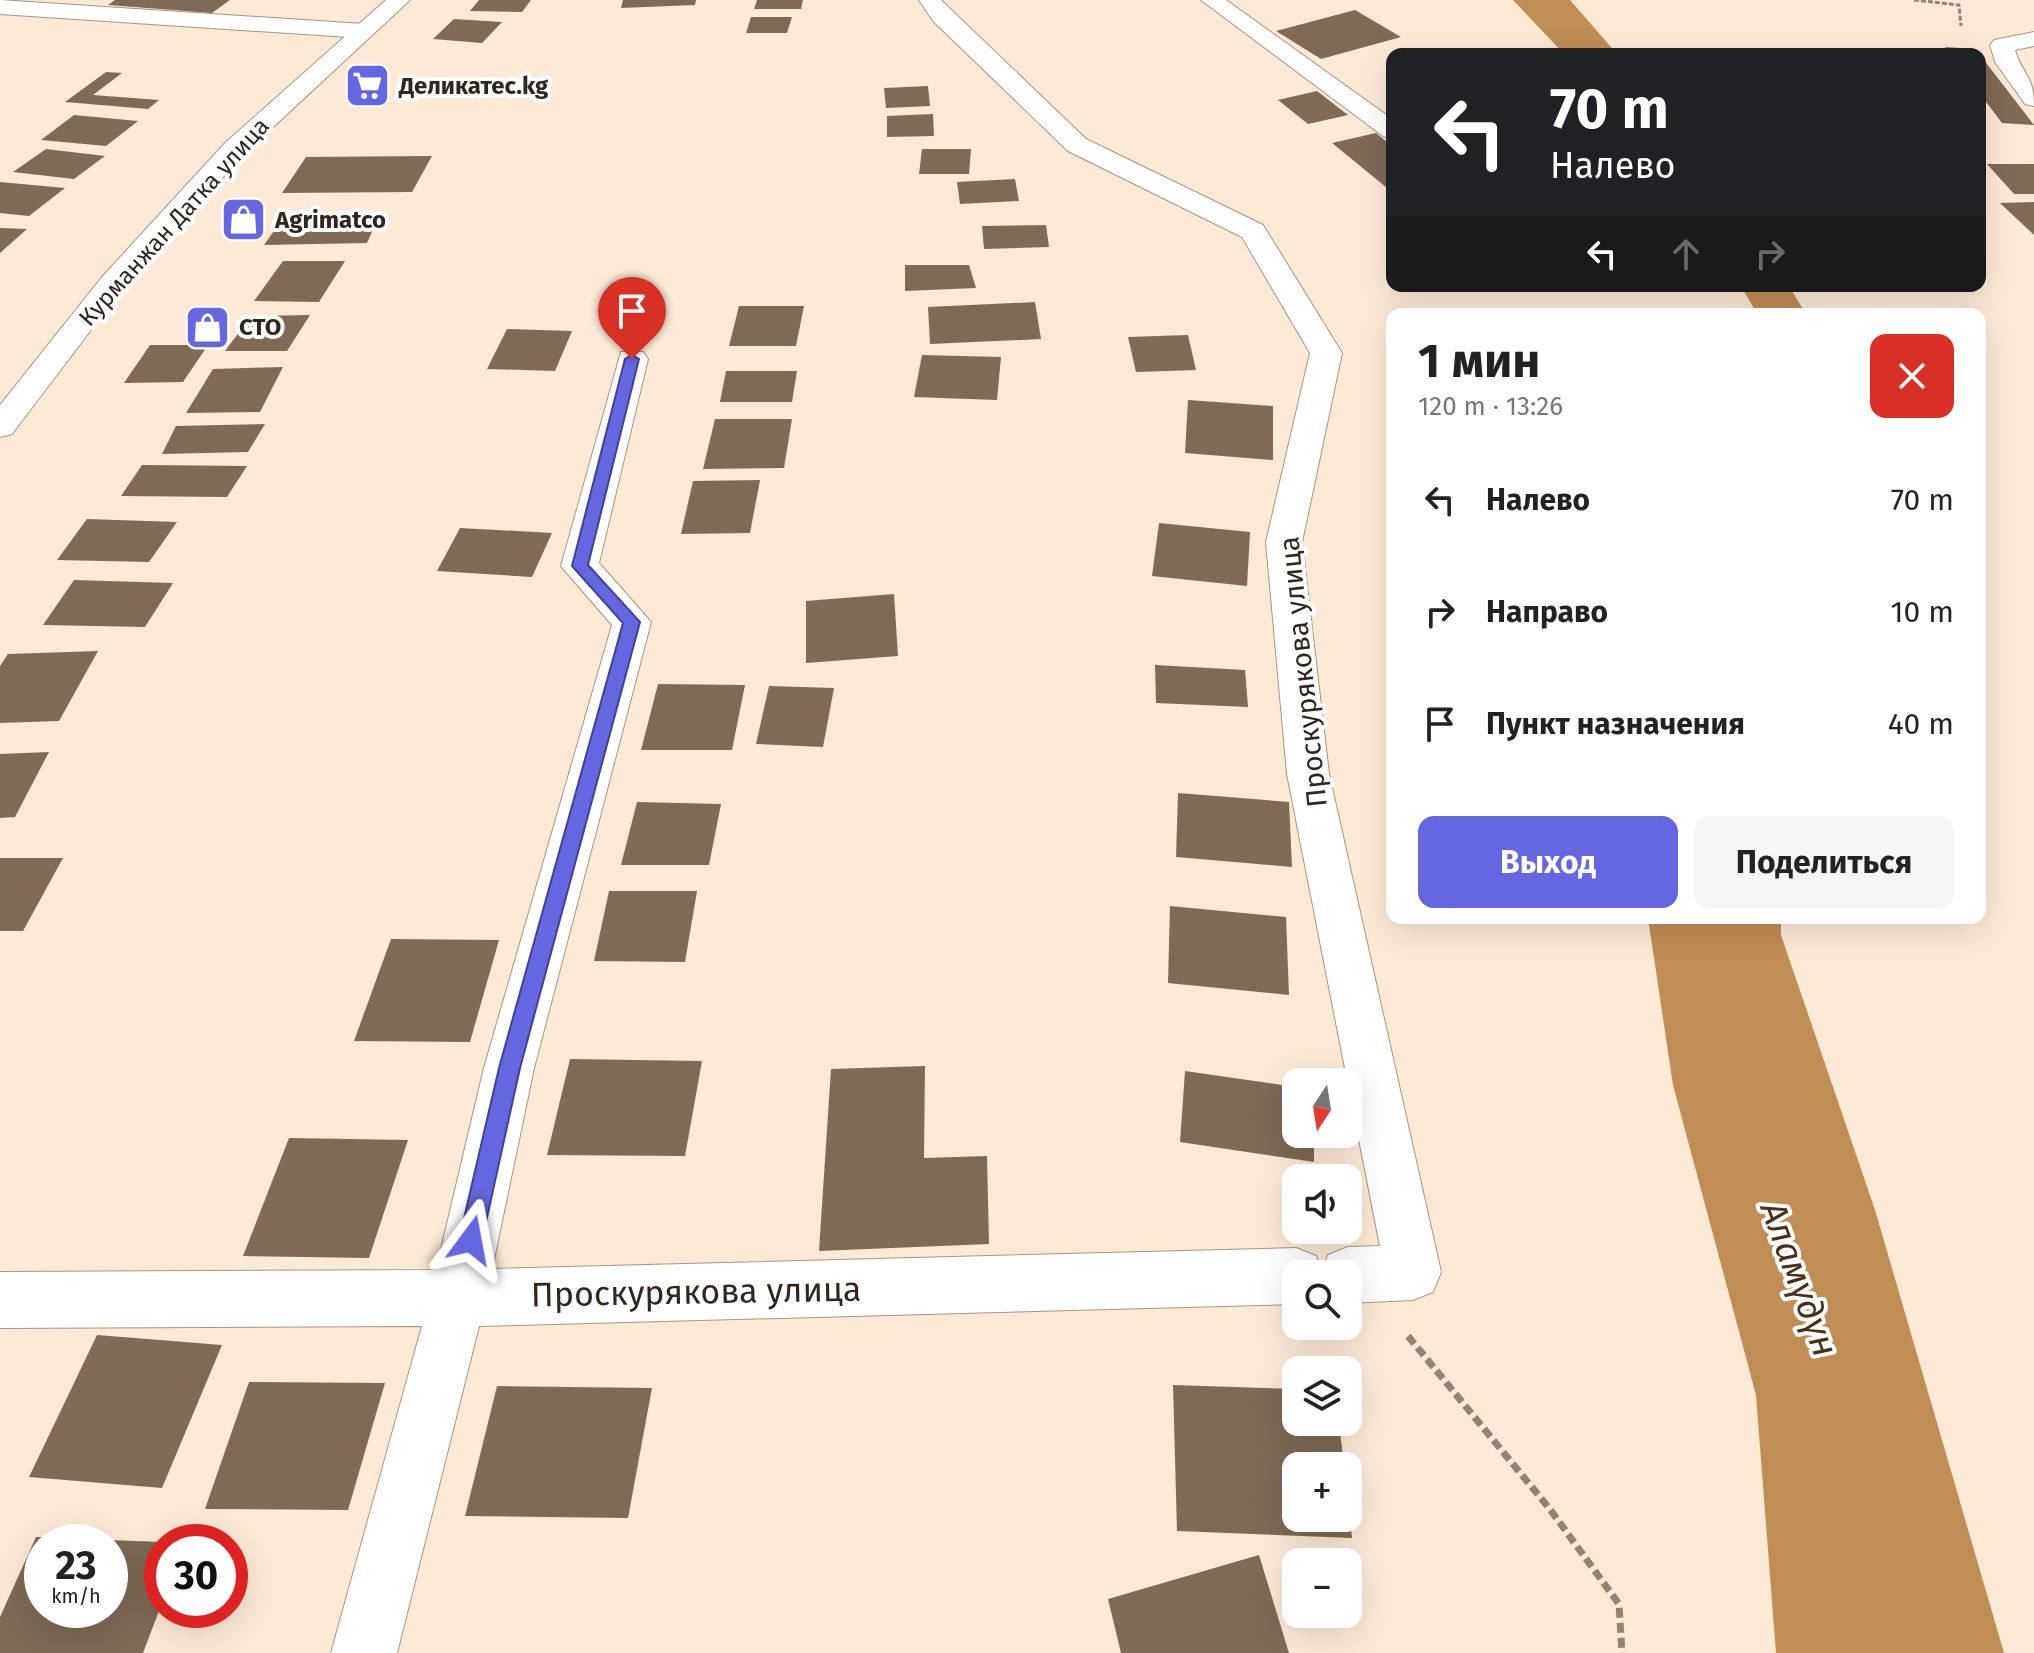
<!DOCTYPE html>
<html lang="ru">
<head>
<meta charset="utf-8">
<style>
	body { margin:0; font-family:"Fira Sans",sans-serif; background:#f6f6f6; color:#222; height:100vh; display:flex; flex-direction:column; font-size:30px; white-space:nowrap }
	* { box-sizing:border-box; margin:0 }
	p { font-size:26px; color:#767676 }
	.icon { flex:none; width:44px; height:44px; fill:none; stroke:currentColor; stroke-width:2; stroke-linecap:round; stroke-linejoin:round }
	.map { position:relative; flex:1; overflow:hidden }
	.sheet { position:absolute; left:1386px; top:308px; width:600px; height:616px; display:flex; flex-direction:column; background:#fff; border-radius:16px; box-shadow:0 8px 32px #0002 }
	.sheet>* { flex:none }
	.guide { position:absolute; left:1386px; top:48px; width:600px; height:244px; border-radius:16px; box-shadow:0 8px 32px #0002; background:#202124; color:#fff; overflow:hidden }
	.needle { width:52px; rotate:192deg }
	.buttons { position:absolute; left:1282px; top:1068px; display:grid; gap:16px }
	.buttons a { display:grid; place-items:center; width:80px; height:80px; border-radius:16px; background:#fff; box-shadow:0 8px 32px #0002; font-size:40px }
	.speed { position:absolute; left:24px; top:1524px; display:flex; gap:16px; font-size:40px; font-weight:700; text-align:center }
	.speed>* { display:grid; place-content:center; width:104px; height:104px; border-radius:50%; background:#fff; box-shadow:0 8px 32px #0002; line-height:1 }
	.speed small { font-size:20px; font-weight:400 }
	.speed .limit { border:12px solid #d22; background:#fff; color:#111 }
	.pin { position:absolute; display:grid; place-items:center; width:68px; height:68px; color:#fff; margin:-82px -34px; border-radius:50% 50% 50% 0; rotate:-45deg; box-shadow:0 0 8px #0007 }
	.pin .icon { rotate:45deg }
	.me { position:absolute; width:88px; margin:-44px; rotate:13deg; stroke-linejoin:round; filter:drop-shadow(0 0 6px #0008) }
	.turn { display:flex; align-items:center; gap:28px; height:168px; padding:0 32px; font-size:36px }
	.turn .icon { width:104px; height:104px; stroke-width:2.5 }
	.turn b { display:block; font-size:56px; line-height:68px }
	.lanes { display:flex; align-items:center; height:76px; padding:0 32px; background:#0003; justify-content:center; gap:40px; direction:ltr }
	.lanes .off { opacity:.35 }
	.round { display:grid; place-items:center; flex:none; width:84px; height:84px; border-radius:16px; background:#f6f6f6 }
	.head { display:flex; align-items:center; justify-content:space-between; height:136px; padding:0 32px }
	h1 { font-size:48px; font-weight:700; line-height:60px }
	.action { display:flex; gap:16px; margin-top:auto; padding:16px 32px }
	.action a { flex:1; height:92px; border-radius:16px; background:#6467e0; color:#fff; font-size:32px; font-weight:700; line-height:92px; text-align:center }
	.action a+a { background:#f6f6f6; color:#222 }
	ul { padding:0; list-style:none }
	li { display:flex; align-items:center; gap:24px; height:112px; padding:0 32px }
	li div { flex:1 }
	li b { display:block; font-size:30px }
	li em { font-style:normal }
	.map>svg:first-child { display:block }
</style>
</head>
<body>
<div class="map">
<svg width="2034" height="1653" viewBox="0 0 2034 1653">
	<rect width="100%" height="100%" fill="#fce9d6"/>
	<g fill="#c08d55">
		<path d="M1513 0H1570L1617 54H1564Z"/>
		<path d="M1741 286H1789L1806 314H1757Z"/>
		<path d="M1648 918H1781V935L1875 1210 2004 1653H1776L1756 1395 1673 1085Z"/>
	</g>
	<g fill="#7e6a55">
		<path d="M115 0H230L212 13 108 5Z"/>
		<path d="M479 0H531L522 12 470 11Z"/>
		<path d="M623 0H696L695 5 621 8Z"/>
		<path d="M757 0H803L801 9H754Z"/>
		<path d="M1355 10 1401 37 1321 59 1276 31Z"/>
		<path d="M751 17H792L787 33H746Z"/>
		<path d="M454 19 502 22 482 43 433 39Z"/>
		<path d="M1945 47 1975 49 1979 54H1950Z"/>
		<path d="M1980 55 2034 125 2002 123 1980 94Z"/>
		<path d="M106 72 122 73 93 95 159 100 148 109 65 102Z"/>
		<path d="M928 86 930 106 886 108 884 88Z"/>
		<path d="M1317 91 1348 115 1308 124 1278 100Z"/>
		<path d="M933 114 934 136 887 137V116Z"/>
		<path d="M74 115 138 121 106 146 41 140Z"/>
		<path d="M1376 133 1392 146V192L1332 143Z"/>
		<path d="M46 149 105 156 74 179 13 172Z"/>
		<path d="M922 149H971L969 174H919Z"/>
		<path d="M432 156 412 192 282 193 306 157Z"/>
		<path d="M1987 164H2034V194H2014Z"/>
		<path d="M1015 179 1019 201 960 204 957 182Z"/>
		<path d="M0 182 65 188 29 216 0 213Z"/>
		<path d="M2034 202V235L2000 203Z"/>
		<path d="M380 214 367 243 264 245 285 215Z"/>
		<path d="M1046 225 1049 247 984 249 982 226Z"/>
		<path d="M0 228 27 229 0 253Z"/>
		<path d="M283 261H345L319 302 254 301Z"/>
		<path d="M905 265H969L976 288 905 291Z"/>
		<path d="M1035 302 1041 339 930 344 928 307Z"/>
		<path d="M739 306H804L796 346H729Z"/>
		<path d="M310 315 287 351H225L251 316Z"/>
		<path d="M507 329 572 331 555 371 487 369Z"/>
		<path d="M1188 335 1196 370 1136 372 1128 337Z"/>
		<path d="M150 345H208L183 382 124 383Z"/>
		<path d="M922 355 1001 357 997 400 914 397Z"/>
		<path d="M283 367 260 412 186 413 213 369Z"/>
		<path d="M726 371H797L792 402H720Z"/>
		<path d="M1188 400 1273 406V460L1185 453Z"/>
		<path d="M715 419H792L784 468 703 469Z"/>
		<path d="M265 424 248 452 162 454 176 426Z"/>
		<path d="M142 465 247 466 227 497 121 496Z"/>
		<path d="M760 480 750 533 681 534 693 481Z"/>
		<path d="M87 519 177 522 149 562 57 560Z"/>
		<path d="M1159 523 1250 532 1247 586 1152 576Z"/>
		<path d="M460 528 552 533 532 577 437 571Z"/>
		<path d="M74 580 173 583 145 627 43 625Z"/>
		<path d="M894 594 898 656 806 663V601Z"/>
		<path d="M98 651 59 721 0 723V666L8 654Z"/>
		<path d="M1155 665 1245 670 1248 707 1156 703Z"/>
		<path d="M658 684 745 685 732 750H641Z"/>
		<path d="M769 686 834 688 823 747 756 744Z"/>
		<path d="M49 752 15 817 0 818V754Z"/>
		<path d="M1178 793 1289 802 1292 867 1176 857Z"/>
		<path d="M637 802 721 804 709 865H621Z"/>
		<path d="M0 858H63L23 931H0Z"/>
		<path d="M609 891H697L685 962 594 961Z"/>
		<path d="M1170 906 1286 917 1289 995 1168 983Z"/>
		<path d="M391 939 499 940 470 1042 354 1041Z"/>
		<path d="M570 1059 702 1061 685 1156 547 1155Z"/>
		<path d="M925 1066 924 1158 987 1156 989 1244 819 1251 831 1069Z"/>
		<path d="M1185 1071 1296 1087V1134H1314V1162L1180 1142Z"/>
		<path d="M289 1138 408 1140 369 1258 243 1256Z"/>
		<path d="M97 1335 222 1345 162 1488 29 1477Z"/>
		<path d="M249 1382 385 1383 348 1510 205 1509Z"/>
		<path d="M1173 1385 1296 1389V1422H1339L1344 1466H1296V1518H1350L1352 1538 1177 1531Z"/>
		<path d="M497 1386 652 1388 628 1518 465 1516Z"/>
		<path d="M36 1537 99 1539 42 1542V1610H110V1540L162 1542V1603L143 1653H0V1617Z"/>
		<path d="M1259 1555 1289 1653H1121L1108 1599Z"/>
	</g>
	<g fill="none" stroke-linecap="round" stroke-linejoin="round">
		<defs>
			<g id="minor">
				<path d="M0 0 364 24 376 31 364 38 0 14Z"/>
				<path d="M919 0H941L1086 139 1263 225 1342 353 1302 542 1329 774 1441 1272 1433 1292 1413 1300 1348 1303V1274H1296V1304L479 1326 397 1653H331L422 1326 0 1328V1272L436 1270 484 1068 612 625 561 566 621 352H643L648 359 599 563 651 622 534 1068 492 1269 1296 1248 1316 1256 1322 1271 1328 1255 1348 1247 1380 1246 1287 774 1266 542 1310 353 1242 237 1068 151 933 21Z"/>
				<path d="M1201 0H1226L1392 119V139L1383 136Z"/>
				<path d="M2034 32V46L2015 50C2023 76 2034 75 2034 106L2025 104 1995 62 1990 45 1994 40Z"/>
			</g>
			<path id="major" d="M386 0H410L243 155 122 289 12 434 0 437V405L102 277 225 143Z"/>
		</defs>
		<use href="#minor" stroke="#aa957e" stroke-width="2"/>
		<use href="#major" stroke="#aa957e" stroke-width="2"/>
		<path stroke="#918375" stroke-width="3" stroke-dasharray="5 2" stroke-linecap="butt" d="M1914 0 1959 5 1961 26"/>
		<path stroke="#918375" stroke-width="7" stroke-dasharray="10 5" stroke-linecap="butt" d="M1408 1336 1549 1508 1619 1604 1622 1653"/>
		<use href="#minor" fill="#fff" fill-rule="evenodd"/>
		<use href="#major" fill="#fff" fill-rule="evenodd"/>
	</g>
	<path fill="#6467e0" stroke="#414392" stroke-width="2" d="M632 355 639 359 588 565 640 622 520 1068 482 1240 479 1248 471 1252 463 1248 459 1240 499 1068 623 623 572 566 625 359Z"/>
	<defs>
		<symbol id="supermarket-square" viewBox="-11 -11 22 22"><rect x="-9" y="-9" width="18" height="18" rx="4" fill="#6467e0" stroke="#fff"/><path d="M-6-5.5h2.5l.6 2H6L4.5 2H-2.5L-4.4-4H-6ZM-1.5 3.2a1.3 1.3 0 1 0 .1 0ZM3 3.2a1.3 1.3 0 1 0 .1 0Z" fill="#fff"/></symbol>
		<symbol id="shop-square" viewBox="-11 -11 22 22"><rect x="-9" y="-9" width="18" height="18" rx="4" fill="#6467e0" stroke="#fff"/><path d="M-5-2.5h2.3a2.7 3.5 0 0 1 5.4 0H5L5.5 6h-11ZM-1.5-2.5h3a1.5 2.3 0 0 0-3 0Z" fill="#fff"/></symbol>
	</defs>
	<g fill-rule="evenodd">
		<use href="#supermarket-square" x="342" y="60" width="51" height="51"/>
		<use href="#shop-square" x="218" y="194" width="51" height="51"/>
		<use href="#shop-square" x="182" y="302" width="51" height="51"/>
	</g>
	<g text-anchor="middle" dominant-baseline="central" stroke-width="8" stroke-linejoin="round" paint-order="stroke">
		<g font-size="24" font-weight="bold" fill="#2f261d" stroke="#fff" text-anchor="start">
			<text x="399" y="86">Деликатес.kg</text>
			<text x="275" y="220">Agrimatco</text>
			<text x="239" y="327">СТО</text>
		</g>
		<g font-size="24" fill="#2f261d" stroke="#fff">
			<text transform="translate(174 222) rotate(-48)">Курманжан Датка улица</text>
		</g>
		<g font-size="28" fill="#2f261d" stroke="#fff">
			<text transform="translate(1303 672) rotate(-96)">Проскурякова улица</text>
		</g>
		<g font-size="34" fill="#2f261d" stroke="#fff">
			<text transform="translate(696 1292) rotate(-1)">Проскурякова улица</text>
		</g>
		<g font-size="36" font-style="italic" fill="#473017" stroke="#fff">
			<text transform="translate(1799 1279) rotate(70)">Аламүдүн</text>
		</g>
	</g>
</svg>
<div class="buttons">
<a><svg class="needle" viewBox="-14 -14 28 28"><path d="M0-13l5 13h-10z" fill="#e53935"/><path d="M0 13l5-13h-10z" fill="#767676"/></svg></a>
<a><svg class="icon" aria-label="sound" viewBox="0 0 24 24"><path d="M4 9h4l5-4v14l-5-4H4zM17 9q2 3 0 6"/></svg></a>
<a><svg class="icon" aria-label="search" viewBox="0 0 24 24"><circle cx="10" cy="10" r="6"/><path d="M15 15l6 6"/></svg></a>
<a><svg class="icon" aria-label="layers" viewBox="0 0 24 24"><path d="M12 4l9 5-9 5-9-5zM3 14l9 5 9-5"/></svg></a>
<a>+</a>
<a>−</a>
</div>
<div class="speed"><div>23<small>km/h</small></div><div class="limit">30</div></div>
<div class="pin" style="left:632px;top:359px;background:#d93025"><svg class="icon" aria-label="arrive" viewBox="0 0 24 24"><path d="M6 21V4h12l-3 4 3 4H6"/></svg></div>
<svg class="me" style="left:471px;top:1240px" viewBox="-20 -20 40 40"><path d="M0-17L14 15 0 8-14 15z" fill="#6467e0" stroke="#fff" stroke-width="4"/></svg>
<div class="guide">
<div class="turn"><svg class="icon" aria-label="left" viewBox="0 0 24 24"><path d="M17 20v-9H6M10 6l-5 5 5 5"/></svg><div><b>70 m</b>Налево</div></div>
<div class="lanes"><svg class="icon" aria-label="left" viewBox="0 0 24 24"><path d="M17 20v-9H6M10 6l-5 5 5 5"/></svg><svg class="icon off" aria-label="ahead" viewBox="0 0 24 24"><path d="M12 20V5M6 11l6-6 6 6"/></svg><svg class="icon off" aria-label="right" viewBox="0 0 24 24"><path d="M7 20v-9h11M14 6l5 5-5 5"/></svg></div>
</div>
<section class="sheet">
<div class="head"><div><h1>1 мин</h1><p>120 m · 13:26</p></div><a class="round" style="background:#d93025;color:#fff"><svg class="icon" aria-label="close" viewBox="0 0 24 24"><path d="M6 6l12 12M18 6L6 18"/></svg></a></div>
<ul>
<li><svg class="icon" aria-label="left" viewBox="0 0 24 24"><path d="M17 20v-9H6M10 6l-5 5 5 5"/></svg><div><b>Налево</b></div><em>70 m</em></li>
<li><svg class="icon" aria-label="right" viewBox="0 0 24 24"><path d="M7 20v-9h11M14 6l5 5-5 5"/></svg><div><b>Направо</b></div><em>10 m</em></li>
<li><svg class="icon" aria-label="arrive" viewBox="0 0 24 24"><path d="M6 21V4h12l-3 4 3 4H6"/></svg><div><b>Пункт назначения</b></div><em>40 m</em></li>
</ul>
<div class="action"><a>Выход</a><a>Поделиться</a></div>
</section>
</div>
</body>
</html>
